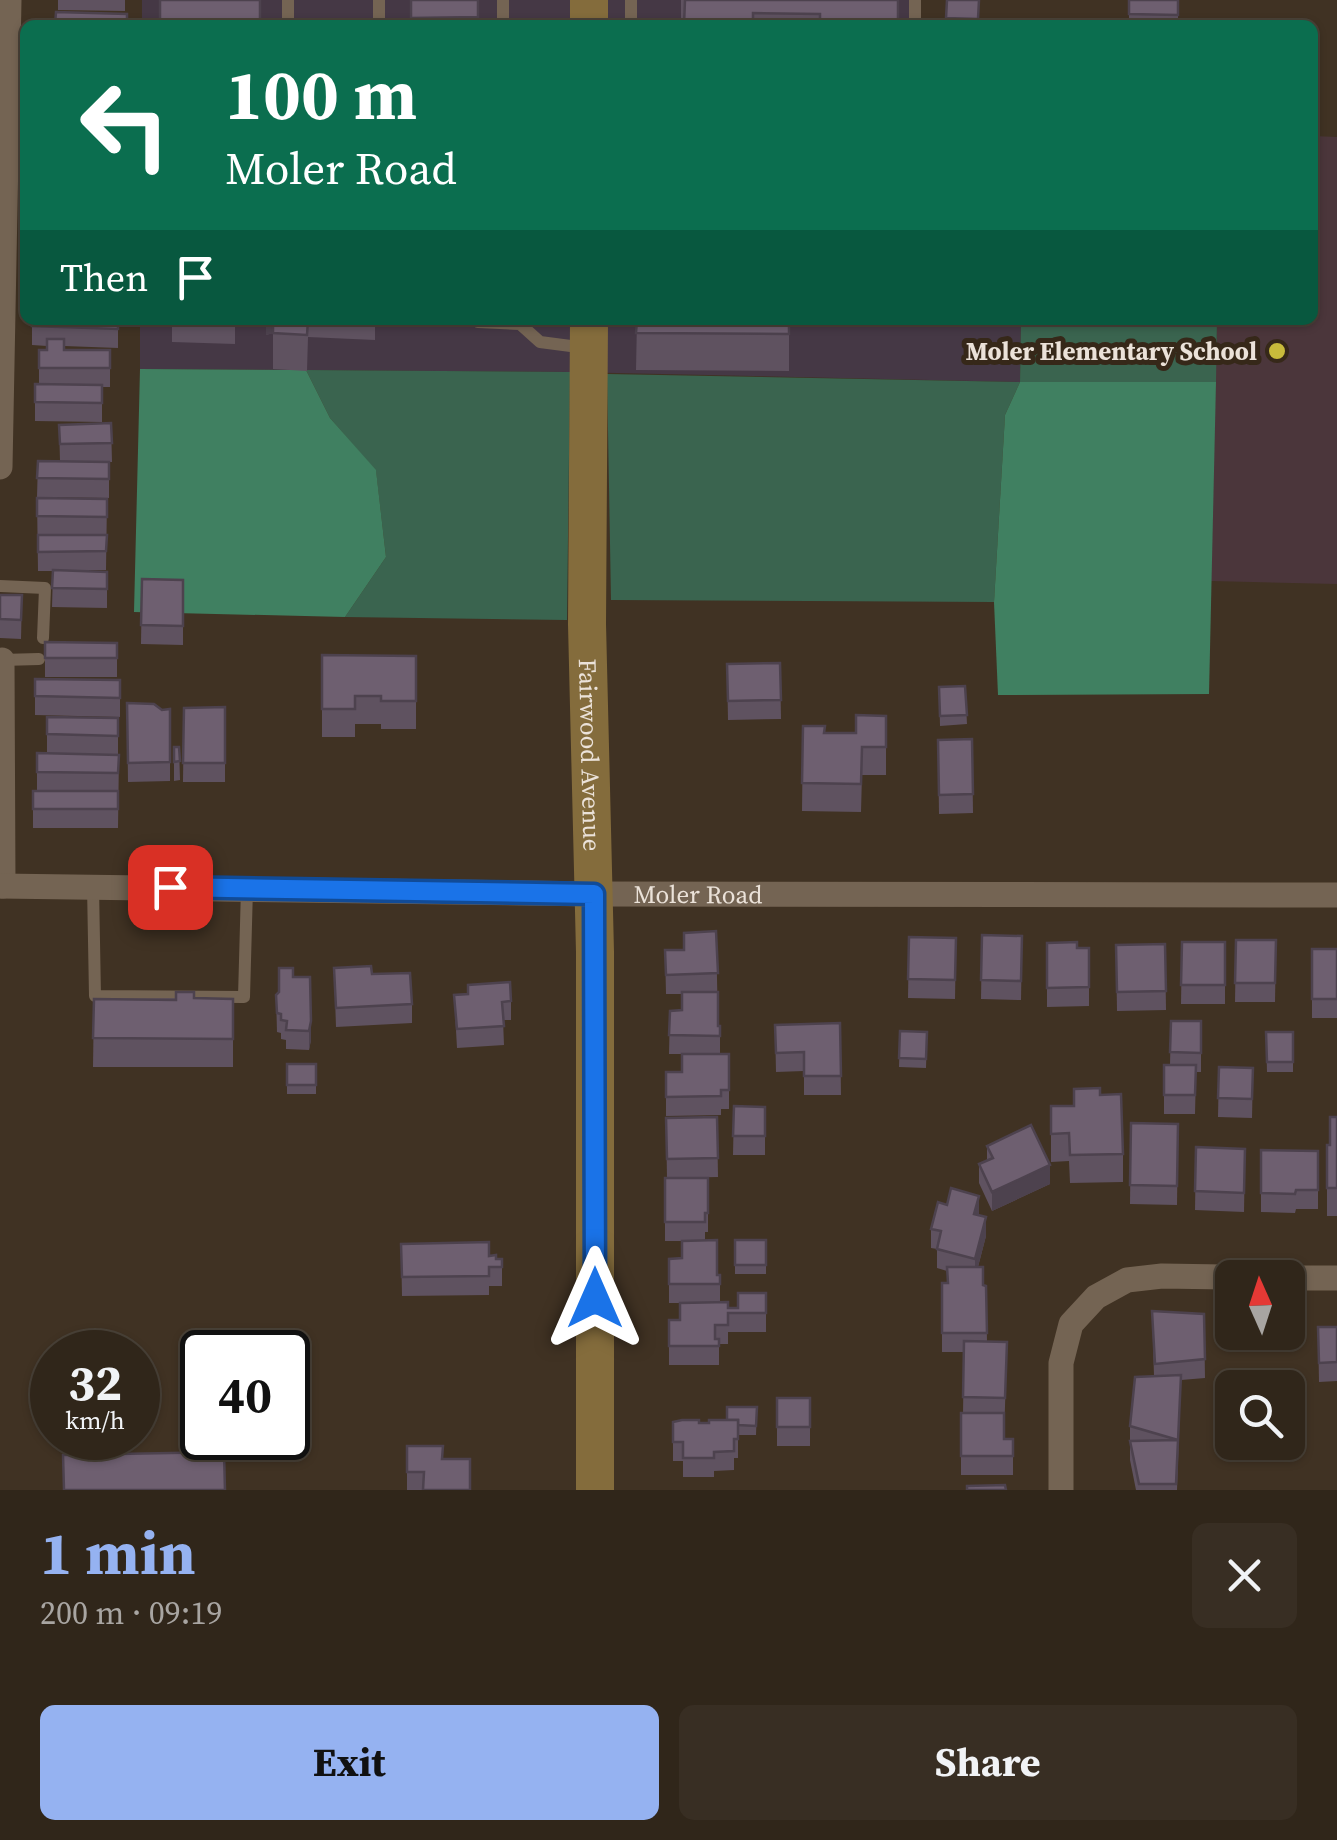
<!DOCTYPE html>
<html lang="en">
<head>
<meta charset="utf-8">
<style>
	body { margin:0; font-family:"Source Serif 4",serif; background:#382e23; color:#f1f3f6; height:100vh; display:flex; flex-direction:column; font-size:38px; white-space:nowrap }
	* { box-sizing:border-box; margin:0 }
	p { font-size:32px; color:#a8a5a2 }
	.icon { flex:none; width:55px; height:55px; fill:none; stroke:currentColor; stroke-width:2; stroke-linecap:round; stroke-linejoin:round }
	.map { position:relative; height:1490px; overflow:hidden }
	.drawer { display:flex; flex-direction:column; background:#30261a; flex:1 }
	.drawer>* { flex:none }
	.top-card { position:absolute; left:20px; top:20px; width:1298px; height:305px; border-radius:15px; box-shadow:0 2px 8px #0004,0 0 0 2px #4b4339; background:#0b6e4f; color:#fff; overflow:hidden }
	.needle { width:65px; rotate:357deg }
	.buttons { position:absolute; left:1215px; top:1260px; display:grid; gap:20px }
	.buttons a { display:grid; place-items:center; width:90px; height:90px; border-radius:15px; background:#30261a; box-shadow:0 2px 8px #0004,0 0 0 2px #4b4339; font-size:50px }
	.speed { position:absolute; left:30px; top:1330px; display:flex; gap:20px; font-size:50px; font-weight:700; text-align:center }
	.speed>* { display:grid; place-content:center; width:130px; height:130px; border-radius:50%; background:#30261a; box-shadow:0 2px 8px #0004,0 0 0 2px #4b4339; line-height:1 }
	.speed small { font-size:25px; font-weight:400 }
	.speed .limit { border:5px solid #111; border-radius:15px; background:#fff; color:#111 }
	.pin { position:absolute; display:grid; place-items:center; width:85px; height:85px; color:#fff; margin:-42px; border-radius:20px; box-shadow:0 5px 15px #0006 }
	.me { position:absolute; width:110px; margin:-55px; rotate:0deg; stroke-linejoin:round; filter:drop-shadow(0 0 8px #0008) }
	.turn { display:flex; align-items:center; gap:35px; height:210px; padding:0 40px; font-size:45px }
	.turn .icon { width:130px; height:130px; stroke-width:2.5 }
	.turn b { display:block; font-size:70px; line-height:85px }
	.then { display:flex; align-items:center; height:95px; padding:0 40px; background:#0003; gap:20px; font-size:38px }
	.round { display:grid; place-items:center; flex:none; width:105px; height:105px; border-radius:15px; background:#382e23 }
	.summary { display:flex; align-items:center; justify-content:space-between; height:170px; padding:0 40px }
	h1 { font-size:60px; font-weight:700; line-height:75px; color:#95b2f1 }
	.action { display:flex; gap:20px; margin-top:auto; padding:20px 40px }
	.action a { flex:1; height:115px; border-radius:15px; background:#95b2f1; color:#111; font-size:40px; font-weight:700; line-height:115px; text-align:center }
	.action a+a { background:#382e23; color:#f1f3f6 }
	.map>svg:first-child { display:block }
</style>
</head>
<body>
<div class="map">
<svg width="1337" height="1490" viewBox="0 0 1337 1490">
	<rect width="100%" height="100%" fill="#403223"/>
	<g fill="#453845">
		<rect x="142" y="0" width="777" height="25"/>
		<path d="M140 320H1021L1020 382 570 372 140 369Z"/>
	</g>
	<path fill="#4b363b" d="M1313 136 1337 137V584L1211 581 1217 320H1312Z"/>
	<g fill="#3a644f">
		<path d="M1021 320H1217L1216 382H1020L1005 415 994 602 611 600 607 374 1020 382Z"/>
		<path d="M306 370 570 372 567 620 345 617 386 557 376 471 330 418Z"/>
	</g>
	<g fill="#408061">
		<path d="M140 369 306 370 330 418 376 470 386 557 345 617 134 612Z"/>
		<path d="M1020 382H1216L1209 694 998 695 994 602 1005 415Z"/>
	</g>
	<g fill="none" stroke-linecap="round" stroke-linejoin="round">
		<g stroke="#746453" stroke-width="12">
			<path d="M288 25V0"/>
			<path d="M379 25V0"/>
			<path d="M503 25V0"/>
			<path d="M631 25V0"/>
			<path d="M915 25V0"/>
			<path d="M478 320V322L520 324 540 342 586 348"/>
			<path d="M0 586 45 588 43 638"/>
			<path d="M2 660 39 659"/>
			<path d="M93 886 95 996 244 997 247 888"/>
		</g>
		<g stroke="#746453" stroke-width="25">
			<path d="M0 467 9 0"/>
			<path d="M2 660 3 886"/>
			<path id="s1" d="M0 886 594 894 1337 895"/>
			<path d="M1288 1278H1337"/>
			<path d="M1061 1490V1363L1071 1324 1096 1297 1127 1280 1162 1276 1287 1278"/>
		</g>
		<g stroke="#846c3c" stroke-width="38">
			<path d="M589 25V0"/>
			<path id="s2" d="M589 320 587 624 595 952V1490"/>
		</g>
	</g>
	<g fill="#5f5260">
		<path d="M58 0H125V11L58 10Z"/>
		<rect x="411" y="0" width="67" height="25"/>
		<path d="M681 0H898V25H684V23H681Z"/>
		<path d="M947 0H979V25H946Z"/>
		<rect x="1129" y="0" width="49" height="25"/>
		<path d="M32 320H118V348L64 346V350H110V387H102V422L35 421V384H39V350H47V346L32 345Z"/>
		<path d="M172 320H235V344L172 342Z"/>
		<path d="M266 320H375V340L308 337 307 371 273 369V333L266 335Z"/>
		<path d="M637 320H789V371L636 370Z"/>
		<path d="M111 423 112 462H106H109V498L37 497 38 461H60L59 425Z"/>
		<path d="M37 498 107 499 106 570H76L107 572V608L52 607 53 571H38Z"/>
		<path d="M142 579 183 580V645L141 644Z"/>
		<path d="M0 595H22L21 639 0 638Z"/>
		<path d="M45 642 117 643V677H45Z"/>
		<path d="M322 655 416 656V729H381V724H355V737H322Z"/>
		<path d="M780 663 781 719 728 720 727 664Z"/>
		<path d="M35 679 120 680V717L35 715Z"/>
		<path d="M965 686 967 724 940 726 939 687Z"/>
		<path d="M127 703 162 710 170 709V781L128 782Z"/>
		<path d="M225 707V782H183L184 708Z"/>
		<path d="M886 716V775H862L861 812 802 811 803 726 825 733H856Z"/>
		<path d="M47 717 118 718V755L47 753Z"/>
		<path d="M972 739 973 813 939 814 938 740Z"/>
		<path d="M174 747H179L180 780 174 781Z"/>
		<path d="M37 753 119 755 118 828H33V791H37Z"/>
		<path d="M716 931 718 1026H720V1054H729V1109H721V1115L666 1116V1072H682L691 1054H669L670 1011 682 1010V994H666L665 950H684Z"/>
		<path d="M982 935 1022 936 1021 1000 981 999Z"/>
		<path d="M909 937 956 938 955 999 908 998Z"/>
		<path d="M1236 940H1276L1275 1002H1235Z"/>
		<path d="M1182 942H1225V1004H1181Z"/>
		<path d="M1047 943 1077 948H1089V1006L1047 1007Z"/>
		<path d="M1165 944 1166 1010 1117 1011 1116 945Z"/>
		<rect x="1312" y="949" width="25" height="69"/>
		<path d="M334 968 412 1004V1023L336 1027Z"/>
		<path d="M293 977H310L311 1040 309 1050 286 1049V1040L281 1039V1033L277 1032 276 995Z"/>
		<path d="M454 995 511 1001V1020H503L504 1045 457 1048Z"/>
		<path d="M194 998 233 999V1067H93L94 999Z"/>
		<path d="M1171 1021H1201V1072H1196L1195 1114H1164V1065H1170Z"/>
		<path d="M840 1023 841 1095H804V1071L776 1072 775 1025Z"/>
		<path d="M900 1031 927 1032 926 1068 899 1067Z"/>
		<path d="M1266 1032H1293V1072H1267Z"/>
		<rect x="287" y="1064" width="29" height="30"/>
		<path d="M1219 1067 1253 1068 1252 1118 1218 1117Z"/>
		<path d="M1100 1095 1123 1154V1182L1070 1183 1069 1161 1051 1162V1106H1074Z"/>
		<path d="M734 1106 765 1107V1155H733Z"/>
		<path d="M717 1117 718 1177 667 1178 666 1118Z"/>
		<path d="M1337 1117V1216H1327V1145H1330Z"/>
		<path d="M1131 1123 1178 1124 1177 1205 1130 1204Z"/>
		<path d="M987 1146 1050 1184 992 1211 979 1183V1164L987 1160Z"/>
		<path d="M1196 1147 1245 1149 1244 1212 1195 1210Z"/>
		<path d="M1261 1150 1318 1151V1209H1296L1295 1213 1261 1212Z"/>
		<path d="M665 1178H708V1232H705V1241L717 1275H720V1302L728 1308H738L766 1293V1332H728V1344H719V1365H669V1320H680V1303H669V1259L682 1258 689 1241H665Z"/>
		<path d="M979 1216 986 1236 978 1267 983 1285 986 1286 987 1342H1007L1004 1439H1013V1475H961V1413H963L964 1352H942V1283H948L947 1271 937 1268V1249L931 1248V1229Z"/>
		<rect x="735" y="1240" width="31" height="34"/>
		<path d="M401 1244 502 1259V1286H489V1295L402 1296Z"/>
		<path d="M1152 1311 1204 1314 1205 1378 1181 1380 1177 1490H1136L1130 1460V1426L1154 1376Z"/>
		<path d="M1318 1327H1337V1381L1319 1382Z"/>
		<rect x="777" y="1398" width="33" height="48"/>
		<path d="M757 1407 756 1435H738V1458H734V1470L714 1471V1477H683V1461H673V1422L709 1423 727 1420Z"/>
		<path d="M407 1446 470 1490H407Z"/>
	</g>
	<g fill="#4d424e">
		<path d="M266 320H274V333L266 335Z"/>
		<path d="M311 1021V1040L309 1050V1031Z"/>
		<path d="M1050 1165V1184L992 1211V1192Z"/>
		<path d="M979 1196V1215L974 1233V1214Z"/>
		<path d="M986 1217V1236L975 1278V1259Z"/>
	</g>
	<g fill="#6e5f70" stroke="#4d424e" stroke-width="2.5">
		<rect x="160" y="0" width="100" height="25"/>
		<path d="M411 0H478V17L411 18Z"/>
		<path d="M685 0H898V25H820V14L753 13V25H684Z"/>
		<path d="M947 0H979L978 19 946 18Z"/>
		<path d="M1129 0H1178V15L1129 14Z"/>
		<path d="M56 12 127 14V25H55Z"/>
		<path d="M32 320H118V329L32 326Z"/>
		<path d="M273 320H308L307 335 273 333Z"/>
		<path d="M637 320H789V334L636 333Z"/>
		<path d="M47 339H64V350H110V368H39V350H47Z"/>
		<path d="M35 384 102 385V403L35 402Z"/>
		<path d="M111 423 112 443 60 444 59 425Z"/>
		<path d="M38 461 109 462V479L37 478Z"/>
		<path d="M37 498 107 499V517L37 516Z"/>
		<path d="M38 535H107L106 551 38 552Z"/>
		<path d="M53 570 107 572V589L52 588Z"/>
		<path d="M142 579 183 580V626L141 625Z"/>
		<path d="M0 595H22L21 620 0 619Z"/>
		<path d="M45 642 117 643V658H45Z"/>
		<path d="M322 655 416 656V701H381V696H355V709H322Z"/>
		<path d="M780 663 781 700 728 701 727 664Z"/>
		<path d="M35 679 120 680V698L35 696Z"/>
		<path d="M965 686 967 715 940 716 939 687Z"/>
		<path d="M127 703 154 704 162 710 170 709V762L128 763Z"/>
		<path d="M225 707V763H183L184 708Z"/>
		<path d="M856 715 886 716V747H862L861 784 802 783 803 726H825L824 733H856Z"/>
		<path d="M47 717 118 718V736L47 734Z"/>
		<path d="M972 739 973 794 939 795 938 740Z"/>
		<path d="M174 747H179L180 761 174 762Z"/>
		<path d="M37 753 119 755 118 773 37 772Z"/>
		<rect x="33" y="791" width="85" height="18"/>
		<path d="M716 931 718 973 666 975 665 950H684V933Z"/>
		<path d="M982 935 1022 936 1021 981 981 980Z"/>
		<path d="M909 937 956 938 955 980 908 979Z"/>
		<path d="M1236 940H1276L1275 983H1235Z"/>
		<path d="M1077 942V948H1089V987L1047 988V943Z"/>
		<path d="M1182 942H1225V985H1181Z"/>
		<path d="M1165 944 1166 991 1117 992 1116 945Z"/>
		<rect x="1312" y="949" width="25" height="50"/>
		<path d="M371 966 372 974 410 973 412 1004 336 1008 334 968Z"/>
		<path d="M279 968H293V977H310L311 1021 309 1031 286 1030 287 1021 281 1020V1014L277 1013 276 995 279 992Z"/>
		<path d="M510 982 511 1001 502 1002 504 1026 457 1029 454 995 468 994V985Z"/>
		<path d="M176 992H194V998L233 999V1039L93 1038 94 999 176 1000Z"/>
		<path d="M682 992H718V1026H720V1036L669 1035 670 1011 682 1010Z"/>
		<path d="M1171 1021H1201V1053L1170 1052Z"/>
		<path d="M840 1023 841 1076H804V1052L776 1053 775 1025Z"/>
		<path d="M900 1031 927 1032 926 1059 899 1058Z"/>
		<path d="M1266 1032H1293V1062H1267Z"/>
		<path d="M682 1054H729V1090H721V1096L666 1097V1072H682Z"/>
		<rect x="287" y="1064" width="29" height="21"/>
		<path d="M1164 1065H1196L1195 1095H1164Z"/>
		<path d="M1219 1067 1253 1068 1252 1099 1218 1098Z"/>
		<path d="M1100 1088V1095L1121 1094 1123 1154 1070 1155 1069 1133 1051 1134V1106H1074V1089Z"/>
		<path d="M734 1106 765 1107V1136H733Z"/>
		<path d="M717 1117 718 1158 667 1159 666 1118Z"/>
		<path d="M1330 1117H1337V1188H1327V1145H1330Z"/>
		<path d="M1131 1123 1178 1124 1177 1186 1130 1185Z"/>
		<path d="M1031 1125 1050 1165 992 1192 979 1164 993 1158 987 1146Z"/>
		<path d="M1196 1147 1245 1149 1244 1193 1195 1191Z"/>
		<path d="M1261 1150 1318 1151V1190H1296L1295 1194 1261 1193Z"/>
		<path d="M665 1178H708V1213H705V1222H665Z"/>
		<path d="M951 1188 979 1196 974 1214 986 1217 975 1259 937 1249 941 1231 931 1229 938 1202 947 1205Z"/>
		<path d="M717 1240V1275H720V1284H669V1259L682 1258V1241Z"/>
		<rect x="735" y="1240" width="31" height="25"/>
		<path d="M489 1242V1256L496 1255V1259H502V1267H489V1276L402 1277 401 1244Z"/>
		<path d="M947 1267H983V1285L986 1286 987 1333H942V1283H948Z"/>
		<path d="M738 1293H766V1313H728V1325H715V1339H719V1346H669V1320H680V1303L728 1302V1308H738Z"/>
		<path d="M1152 1311 1204 1314 1205 1359 1155 1364Z"/>
		<path d="M1318 1327H1337V1362L1319 1363Z"/>
		<path d="M964 1341 1007 1342 1005 1398 963 1397Z"/>
		<path d="M1181 1375 1176 1484H1139L1130 1441 1178 1440 1130 1426 1135 1377Z"/>
		<rect x="777" y="1398" width="33" height="29"/>
		<path d="M727 1407H757L756 1426 738 1425V1420H727Z"/>
		<path d="M961 1413H1004V1439H1013V1456H961Z"/>
		<path d="M682 1420H699V1423H709V1420H738V1439H734V1451L714 1452V1458H683V1442H673V1422Z"/>
		<path d="M407 1446H443L442 1459H470V1490H423L424 1472H407Z"/>
		<path d="M224 1452 225 1490H64L63 1455Z"/>
		<path d="M1005 1485 1006 1490H967V1486Z"/>
	</g>
	<g fill="none" stroke-linecap="round" stroke-linejoin="round">
		<defs>
			<path id="route" d="M170 887 594 894 595 1298"/>
		</defs>
		<use href="#route" stroke="#114b97" stroke-width="25"/>
		<use href="#route" stroke="#1a73e8" stroke-width="18"/>
	</g>
	<circle fill="#c8bb3b" stroke="#362819" stroke-width="4" cx="1277" cy="351" r="10"/>
	<g text-anchor="middle" dominant-baseline="central" stroke-width="10" stroke-linejoin="round" paint-order="stroke">
		<g font-size="25" font-weight="bold" fill="#ebe2d9" stroke="#362819" text-anchor="end">
			<text x="1257" y="351">Moler Elementary School</text>
		</g>
		<g font-size="25" fill="#ebe2d9" stroke="#362819">
			<text stroke="none"><textPath href="#s2" startOffset="435">Fairwood Avenue</textPath></text>
			<text stroke="none"><textPath href="#s1" startOffset="698">Moler Road</textPath></text>
		</g>
	</g>
</svg>
<div class="buttons">
<a><svg class="needle" viewBox="-14 -14 28 28"><path d="M0-13l5 13h-10z" fill="#e53935"/><path d="M0 13l5-13h-10z" fill="#a8a5a2"/></svg></a>
<a><svg class="icon" aria-label="search" viewBox="0 0 24 24"><circle cx="10" cy="10" r="6"/><path d="M15 15l6 6"/></svg></a>
</div>
<div class="speed"><div>32<small>km/h</small></div><div class="limit">40</div></div>
<div class="pin" style="left:170px;top:887px;background:#d93025"><svg class="icon" aria-label="arrive" viewBox="0 0 24 24"><path d="M6 21V4h12l-3 4 3 4H6"/></svg></div>
<svg class="me" style="left:595px;top:1298px" viewBox="-20 -20 40 40"><path d="M0-17L14 15 0 8-14 15z" fill="#1a73e8" stroke="#fff" stroke-width="4"/></svg>
<div class="top-card">
<div class="turn"><svg class="icon" aria-label="left" viewBox="0 0 24 24"><path d="M17 20v-9H6M10 6l-5 5 5 5"/></svg><div><b>100 m</b>Moler Road</div></div>
<div class="then">Then<svg class="icon" aria-label="arrive" viewBox="0 0 24 24"><path d="M6 21V4h12l-3 4 3 4H6"/></svg></div>
</div>
</div>
<section class="drawer">
<div class="summary"><div><h1>1 min</h1><p>200 m · 09:19</p></div><a class="round"><svg class="icon" aria-label="close" viewBox="0 0 24 24"><path d="M6 6l12 12M18 6L6 18"/></svg></a></div>
<div class="action"><a>Exit</a><a>Share</a></div>
</section>
</body>
</html>
